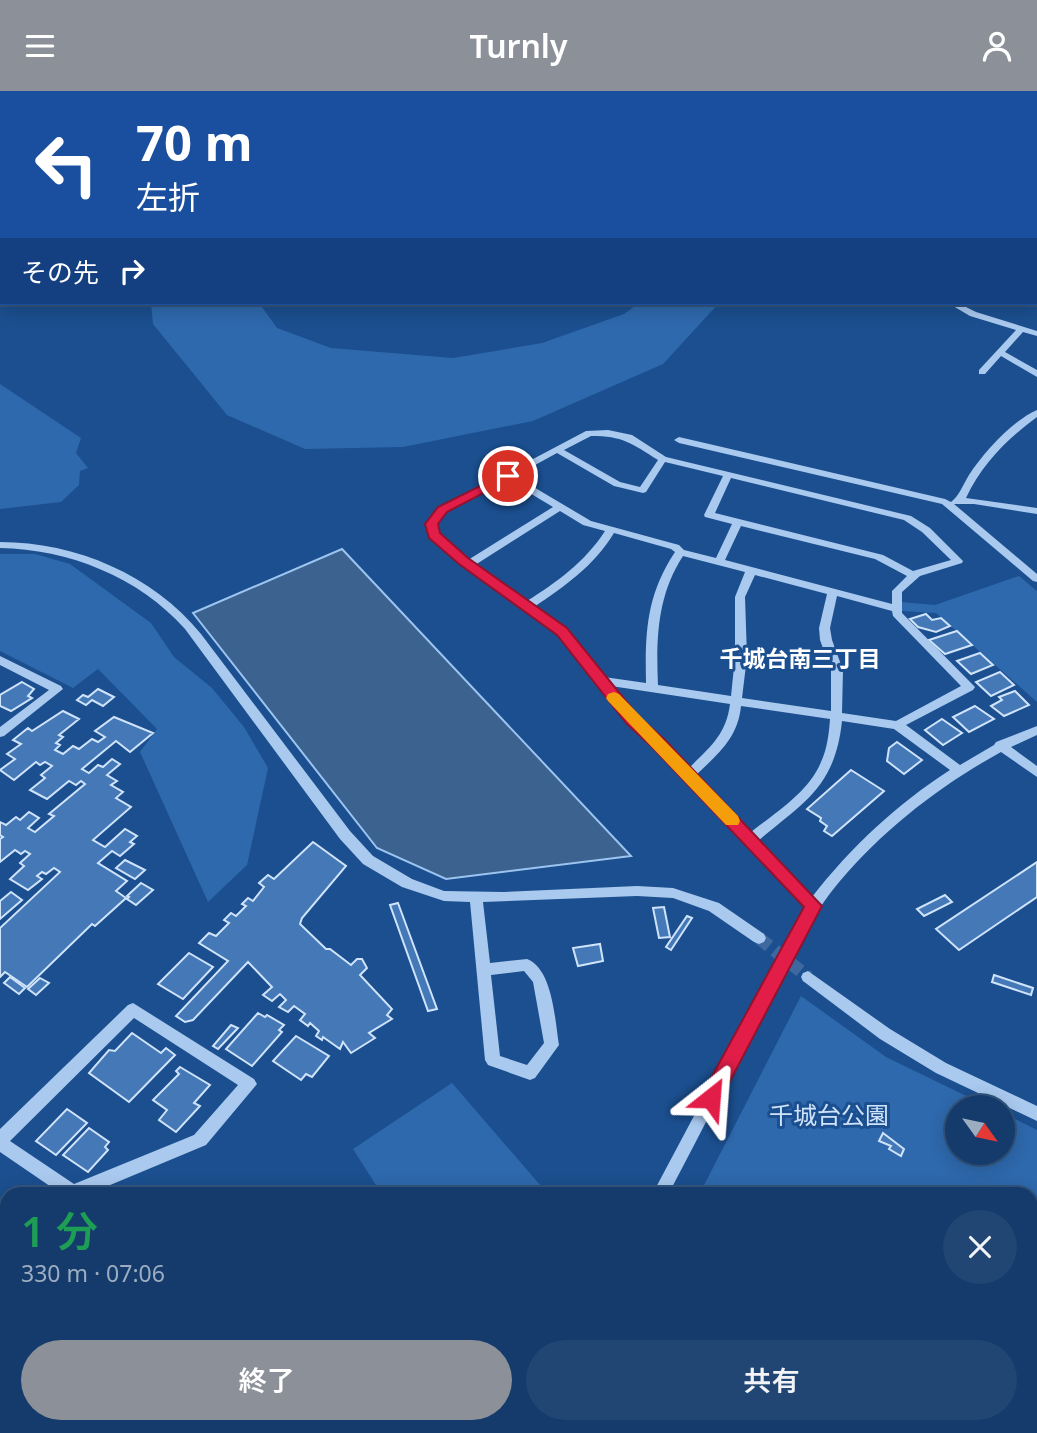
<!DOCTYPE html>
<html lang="ja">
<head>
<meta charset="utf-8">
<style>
	body { margin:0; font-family:"Noto Sans","Noto Sans JP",sans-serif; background:#214673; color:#f1f3f6; height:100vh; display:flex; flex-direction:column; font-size:26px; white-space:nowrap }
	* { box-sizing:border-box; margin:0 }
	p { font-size:23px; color:#9dadc1 }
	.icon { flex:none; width:38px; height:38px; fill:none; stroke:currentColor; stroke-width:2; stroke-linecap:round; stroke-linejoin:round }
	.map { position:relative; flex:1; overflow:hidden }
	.panel { position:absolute; left:0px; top:1096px; width:1038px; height:247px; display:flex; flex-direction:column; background:#143b6b; border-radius:21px 21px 0 0; box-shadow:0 4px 18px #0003,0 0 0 2px #33557e }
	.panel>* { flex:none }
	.guide { position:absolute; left:0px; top:0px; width:1038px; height:214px; box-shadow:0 4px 18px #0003,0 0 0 2px #33557e; background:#1a4fa0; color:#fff; overflow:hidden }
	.needle { width:46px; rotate:123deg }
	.tools { position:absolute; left:945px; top:1004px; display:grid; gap:14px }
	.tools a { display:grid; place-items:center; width:70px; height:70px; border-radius:50%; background:#143b6b; box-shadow:0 4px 18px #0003,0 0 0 2px #33557e; font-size:35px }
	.pin { position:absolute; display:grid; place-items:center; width:60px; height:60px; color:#fff; margin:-30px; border:4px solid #fff; border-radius:50%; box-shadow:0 2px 7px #0007 }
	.me { position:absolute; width:77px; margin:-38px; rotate:28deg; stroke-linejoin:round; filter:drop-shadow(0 0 5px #0008) }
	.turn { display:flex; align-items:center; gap:24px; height:147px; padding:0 21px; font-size:32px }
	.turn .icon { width:91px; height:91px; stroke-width:2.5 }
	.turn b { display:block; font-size:49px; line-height:60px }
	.then { display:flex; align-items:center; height:66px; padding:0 21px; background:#0003; gap:14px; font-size:26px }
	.round { display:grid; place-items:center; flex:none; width:74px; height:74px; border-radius:37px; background:#214673 }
	.headline { display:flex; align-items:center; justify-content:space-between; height:119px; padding:0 21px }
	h1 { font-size:42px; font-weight:600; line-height:52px; color:#1e9e55 }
	.button { display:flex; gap:14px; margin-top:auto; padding:14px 21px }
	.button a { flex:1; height:80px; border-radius:42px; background:#8c9099; color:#fff; font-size:28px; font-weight:600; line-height:80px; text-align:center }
	.button a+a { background:#214673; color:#f1f3f6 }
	header { display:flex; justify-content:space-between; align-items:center; height:91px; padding:0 21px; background:#8c9099; color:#fff; font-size:32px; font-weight:600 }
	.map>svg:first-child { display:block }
</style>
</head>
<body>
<header><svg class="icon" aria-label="menu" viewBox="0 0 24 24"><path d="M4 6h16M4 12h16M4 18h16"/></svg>Turnly<svg class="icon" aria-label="person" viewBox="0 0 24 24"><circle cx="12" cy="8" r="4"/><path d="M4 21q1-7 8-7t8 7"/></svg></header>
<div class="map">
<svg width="1037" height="1342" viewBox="0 0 1037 1342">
	<rect width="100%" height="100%" fill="#1b4f8f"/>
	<g fill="#2e69ad">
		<path d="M151 212H259L277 237 331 257 453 267 542 252 624 223 639 212H719L663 273 533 330 403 356 305 358 227 324 153 233Z"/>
		<path d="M0 293 81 347 76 362 88 377 80 380 79 394 61 411 0 418Z"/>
		<path d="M0 463H35L70 473 151 532 174 566 212 597 244 636 268 677 247 774 208 811 140 661 157 638 98 578 73 597 0 560Z"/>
		<path d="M1019 485 1037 500V611L936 522 902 520 900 511 935 514Z"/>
		<path d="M801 905 886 966 991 1017H957V1062H1003V1022L1037 1039V1342H579L583 1335H1031V1102H700Z"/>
		<path d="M452 992 547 1102H381L353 1058Z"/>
	</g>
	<path fill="#3c6290" stroke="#9cc4f0" stroke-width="2" d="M342 458 631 765 446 788 377 757 193 522Z"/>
	<g fill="#4478b7" stroke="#cfe3fa" stroke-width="2">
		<path d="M926 523 932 529 941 527 950 535 936 541 918 536 910 528Z"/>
		<path d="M957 540 972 554 945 563 929 549Z"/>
		<path d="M980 562 993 574 971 583 957 570Z"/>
		<path d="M1000 581 1014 594 991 605 976 591Z"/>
		<path d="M22 591 34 598 28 605 32 607 11 620 0 615V604Z"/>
		<path d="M98 598 114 606 103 615 92 609 86 614 77 609 83 604 88 606Z"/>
		<path d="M1015 600 1029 614 1004 625 991 615 1002 609 999 606Z"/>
		<path d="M975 615 994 628 969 641 953 626Z"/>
		<path d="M63 620 79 628 59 644 63 646 56 652 60 654 55 659 63 663 73 655 79 658 92 648 98 651 105 646 95 640 114 626 153 642 130 661 116 650 82 678 89 682 98 674 103 676 112 668 120 673 107 684 117 690 111 694 123 701 116 707 131 716 93 749 105 756 125 738 137 745 130 751 134 753 120 765 112 760 98 772 127 790 116 800 126 807 95 835 92 833 27 896 5 881 0 886V837L60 781 54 777 46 783 42 781 37 785 42 788 28 799 10 788 24 775 20 772 30 763 25 760 21 763 15 759 0 771V748L3 746 0 744V731L6 734 16 726 20 729 29 721 39 727 28 737 35 741 54 725 49 723 85 693 81 690 76 694 69 690 47 708 30 699 45 687 41 684 52 675 45 671 40 674 36 671 14 689 0 679 15 668 7 663 21 653 13 649 28 637 32 640Z"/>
		<path d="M942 628 962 642 943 654 925 639Z"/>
		<path d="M897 651 922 669 904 683 887 670 889 657Z"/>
		<path d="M851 679 884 700 832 745 824 740 827 735 820 730 821 727 807 718Z"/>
		<path d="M313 751 346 775 302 827 300 833 326 858H330L351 874 357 868H362L367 877 360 884 392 918 387 924 392 928 369 942 375 947 351 962 343 951 340 958 323 946 322 949 316 945 319 940 310 932 308 935 300 929 305 923 294 915 288 921 279 916 286 909 280 903 272 910 263 904 272 896 248 871 193 929 185 931 176 925 228 870 199 852 209 842 216 845 229 832 224 829 231 822 236 825 246 815 242 813 248 807 253 810 264 796 259 792 268 784 274 788Z"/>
		<path d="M125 769 145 779 135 788 116 777Z"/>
		<path d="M1037 771V806L959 859 936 838Z"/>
		<path d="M141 792 153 799 136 814 127 808 129 806 127 805Z"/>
		<path d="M11 801 22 809 0 828V810Z"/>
		<path d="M945 804 952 811 924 825 917 818Z"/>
		<path d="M398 812 437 918 428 920 390 814Z"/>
		<path d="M664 816 670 846 659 847 653 817Z"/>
		<path d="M687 825 692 827 671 859 666 856Z"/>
		<path d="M600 853 603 870 578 875 573 857Z"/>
		<path d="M189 862 213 876 183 908 158 893Z"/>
		<path d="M994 884 1033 897 1031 904 992 891Z"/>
		<path d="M10 886 25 897 19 903 4 892Z"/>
		<path d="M40 887 49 892 36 904 28 898Z"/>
		<path d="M258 922 265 926 267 924 284 934 279 939 282 941 252 975 226 958Z"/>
		<path d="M231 934 238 937 218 958 213 955Z"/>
		<path d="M132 942 161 962 166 957 175 964 129 1011 89 982 109 959 115 960Z"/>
		<path d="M296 945 329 965 312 986 306 983 301 989 273 970Z"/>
		<path d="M180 976 210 994 194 1012 200 1015 176 1041 159 1029 167 1019 153 1009 179 983 176 980Z"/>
		<path d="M67 1018 87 1032 56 1064 36 1050Z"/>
		<path d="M89 1037 109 1051 105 1056 108 1059 88 1081 63 1064Z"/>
		<path d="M883 1042 904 1058 901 1065 889 1058 891 1055 879 1050Z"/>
		<path d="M7 1250V1335H266L262 1342H0V1256Z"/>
	</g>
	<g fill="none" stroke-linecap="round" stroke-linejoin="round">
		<path stroke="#3d69a0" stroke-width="13" stroke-dasharray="13 7" stroke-linecap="butt" d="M759 847 808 886"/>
		<g fill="#a9c9ee" fill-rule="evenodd">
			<path d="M108 0H115L117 2H110Z"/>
			<path d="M511 0H518L509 2Z"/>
			<path d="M618 0H625L627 2H620Z"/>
			<path d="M639 0 649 2H641Z"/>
			<path d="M723 0H730L732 2H725Z"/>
			<path d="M806 0 816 2H808Z"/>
			<path d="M968 0H974L976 2H969Z"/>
			<path d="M994 0 1004 2H996Z"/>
			<rect x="1036" y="18" width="1" height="5"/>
			<rect x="1036" y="50" width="1" height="4"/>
			<rect x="1036" y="62" width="1" height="4"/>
			<rect x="1036" y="80" width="1" height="5"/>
			<path d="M1036 99H1037L1036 104Z"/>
			<rect x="1036" y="121" width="1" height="4"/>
			<rect x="1036" y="138" width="1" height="5"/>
			<rect x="0" y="166" width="2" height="4"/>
			<rect x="1036" y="168" width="1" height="5"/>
			<rect x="1036" y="199" width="1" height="5"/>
			<path d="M948 212H958L976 221 1037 240V245L1023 241 1005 261 1037 279V286L1001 265 985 283H979V279L1016 239 970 225Z"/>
			<path d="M1037 319V326C1007 348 982 373 966 407L1037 417V423L974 413H954L1037 483V491L1033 490 942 413 679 352 674 349 679 346 945 408 951 411C959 405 963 394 969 384 984 361 1012 330 1037 319Z"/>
			<path d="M608 339 632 344 666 366 911 425 930 437 963 470 962 472 920 485 902 501V522L975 596 973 599 906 634 960 674 994 654 996 651 1037 635V644L1011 656 1037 675V686L1001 661C941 694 885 737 840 790 811 824 793 864 772 904 737 970 704 1036 669 1102H653L805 816 654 655 628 632 558 544 459 472 429 446 426 433 440 417 586 340ZM591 345C623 345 631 352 658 369L640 396 620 391 564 359ZM557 362 614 395 643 402 646 401 665 371 723 385 704 424 705 426 732 433 716 467 684 459 679 454 591 430 515 385ZM731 387 904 429 922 441 951 469 913 480 883 464 715 422ZM508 389 553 416 468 469 438 443 436 433 446 421ZM560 420 583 434 605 440C585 471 557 491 527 510L475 474ZM741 435 875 468 907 485 892 500V513L725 469ZM614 442 671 458 675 461C646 505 645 542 646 592L604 586 566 538 534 516C565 495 594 475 614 442ZM683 465 745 481 735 506V566L731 605 658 594C656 548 657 505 683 465ZM755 484 827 503 819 537 820 549 831 579V620L742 607 747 566 745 506ZM837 505 892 520 893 525 961 595 896 630 842 622 843 579 832 549 830 537ZM611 595 730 613C726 644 710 656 689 677L662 649 636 626ZM741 615 830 628C829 643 827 658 821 671 809 701 775 722 751 741L696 684C718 663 738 647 741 615ZM842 630 894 638 950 679C897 713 851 756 812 806L759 749C806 710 835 695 842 630Z"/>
			<path d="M0 451C76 451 153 484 201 543L350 740 373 765 412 788 444 800 504 801 637 795 673 797 719 812 764 843 766 847 764 851 759 853 754 851 709 820 673 807 637 805 483 811 490 872 527 868C553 878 555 930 559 954L535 987 530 989 488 974 485 969 470 811 444 810 402 796 363 773 340 748 185 538C139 486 68 458 0 457ZM524 880 533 891 544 952 527 974 500 965 491 884Z"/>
			<path d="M0 565 61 595 63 598 4 645 0 646V636L49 599 0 574Z"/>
			<path d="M808 880 890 938 946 972 1037 1015V1030L936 982 880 948 803 890 801 886 803 882Z"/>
			<path d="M133 912 254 988 257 993 206 1054 91 1102H60L0 1061V1038L128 914ZM134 927 238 994 194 1044 74 1093 10 1050Z"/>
			<path d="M7 1147V1164L0 1166V1149Z"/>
			<path d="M530 1335H549L546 1342H527Z"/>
		</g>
	</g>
	<path fill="#e11d48" stroke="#92132f" stroke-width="2" d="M508 381 512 382V387L447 421 438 433 440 442 468 467 567 537 638 625 664 648 822 815 718 1013 711 1016 704 1013 701 1007 704 1000 804 816 652 656 627 633 557 544 459 473 429 447 425 433 438 416Z"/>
	<path fill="#f59e0b" d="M614 601 619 603 738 725 740 730 738 734H726L608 610 606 607 608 603Z"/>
	<g text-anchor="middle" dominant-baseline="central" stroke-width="6" stroke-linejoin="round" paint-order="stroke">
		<g font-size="23" font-weight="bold" fill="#fff" stroke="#1b4f8f">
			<text x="800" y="567">千城台南三丁目</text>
		</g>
		<g font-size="24" fill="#cfe3fa" stroke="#1b4f8f">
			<text x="829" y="1023">千城台公園</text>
		</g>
	</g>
</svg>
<div class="tools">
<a><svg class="needle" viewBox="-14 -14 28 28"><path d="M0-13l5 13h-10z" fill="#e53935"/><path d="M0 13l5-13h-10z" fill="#9dadc1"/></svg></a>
</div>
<div class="pin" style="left:508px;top:385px;background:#d93025"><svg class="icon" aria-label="arrive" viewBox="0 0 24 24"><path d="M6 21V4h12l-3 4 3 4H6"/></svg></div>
<svg class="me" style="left:711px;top:1007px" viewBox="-20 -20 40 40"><path d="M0-17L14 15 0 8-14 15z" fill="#e11d48" stroke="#fff" stroke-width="4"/></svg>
<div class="guide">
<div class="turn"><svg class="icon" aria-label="left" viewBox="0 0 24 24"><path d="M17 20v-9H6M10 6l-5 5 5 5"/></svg><div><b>70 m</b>左折</div></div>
<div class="then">その先<svg class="icon" aria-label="right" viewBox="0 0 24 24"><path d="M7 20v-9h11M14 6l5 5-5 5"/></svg></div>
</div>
<section class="panel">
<div class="headline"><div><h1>1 分</h1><p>330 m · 07:06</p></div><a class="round"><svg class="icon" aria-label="close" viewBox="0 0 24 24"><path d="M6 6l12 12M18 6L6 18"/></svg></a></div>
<div class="button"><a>終了</a><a>共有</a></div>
</section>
</div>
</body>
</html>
